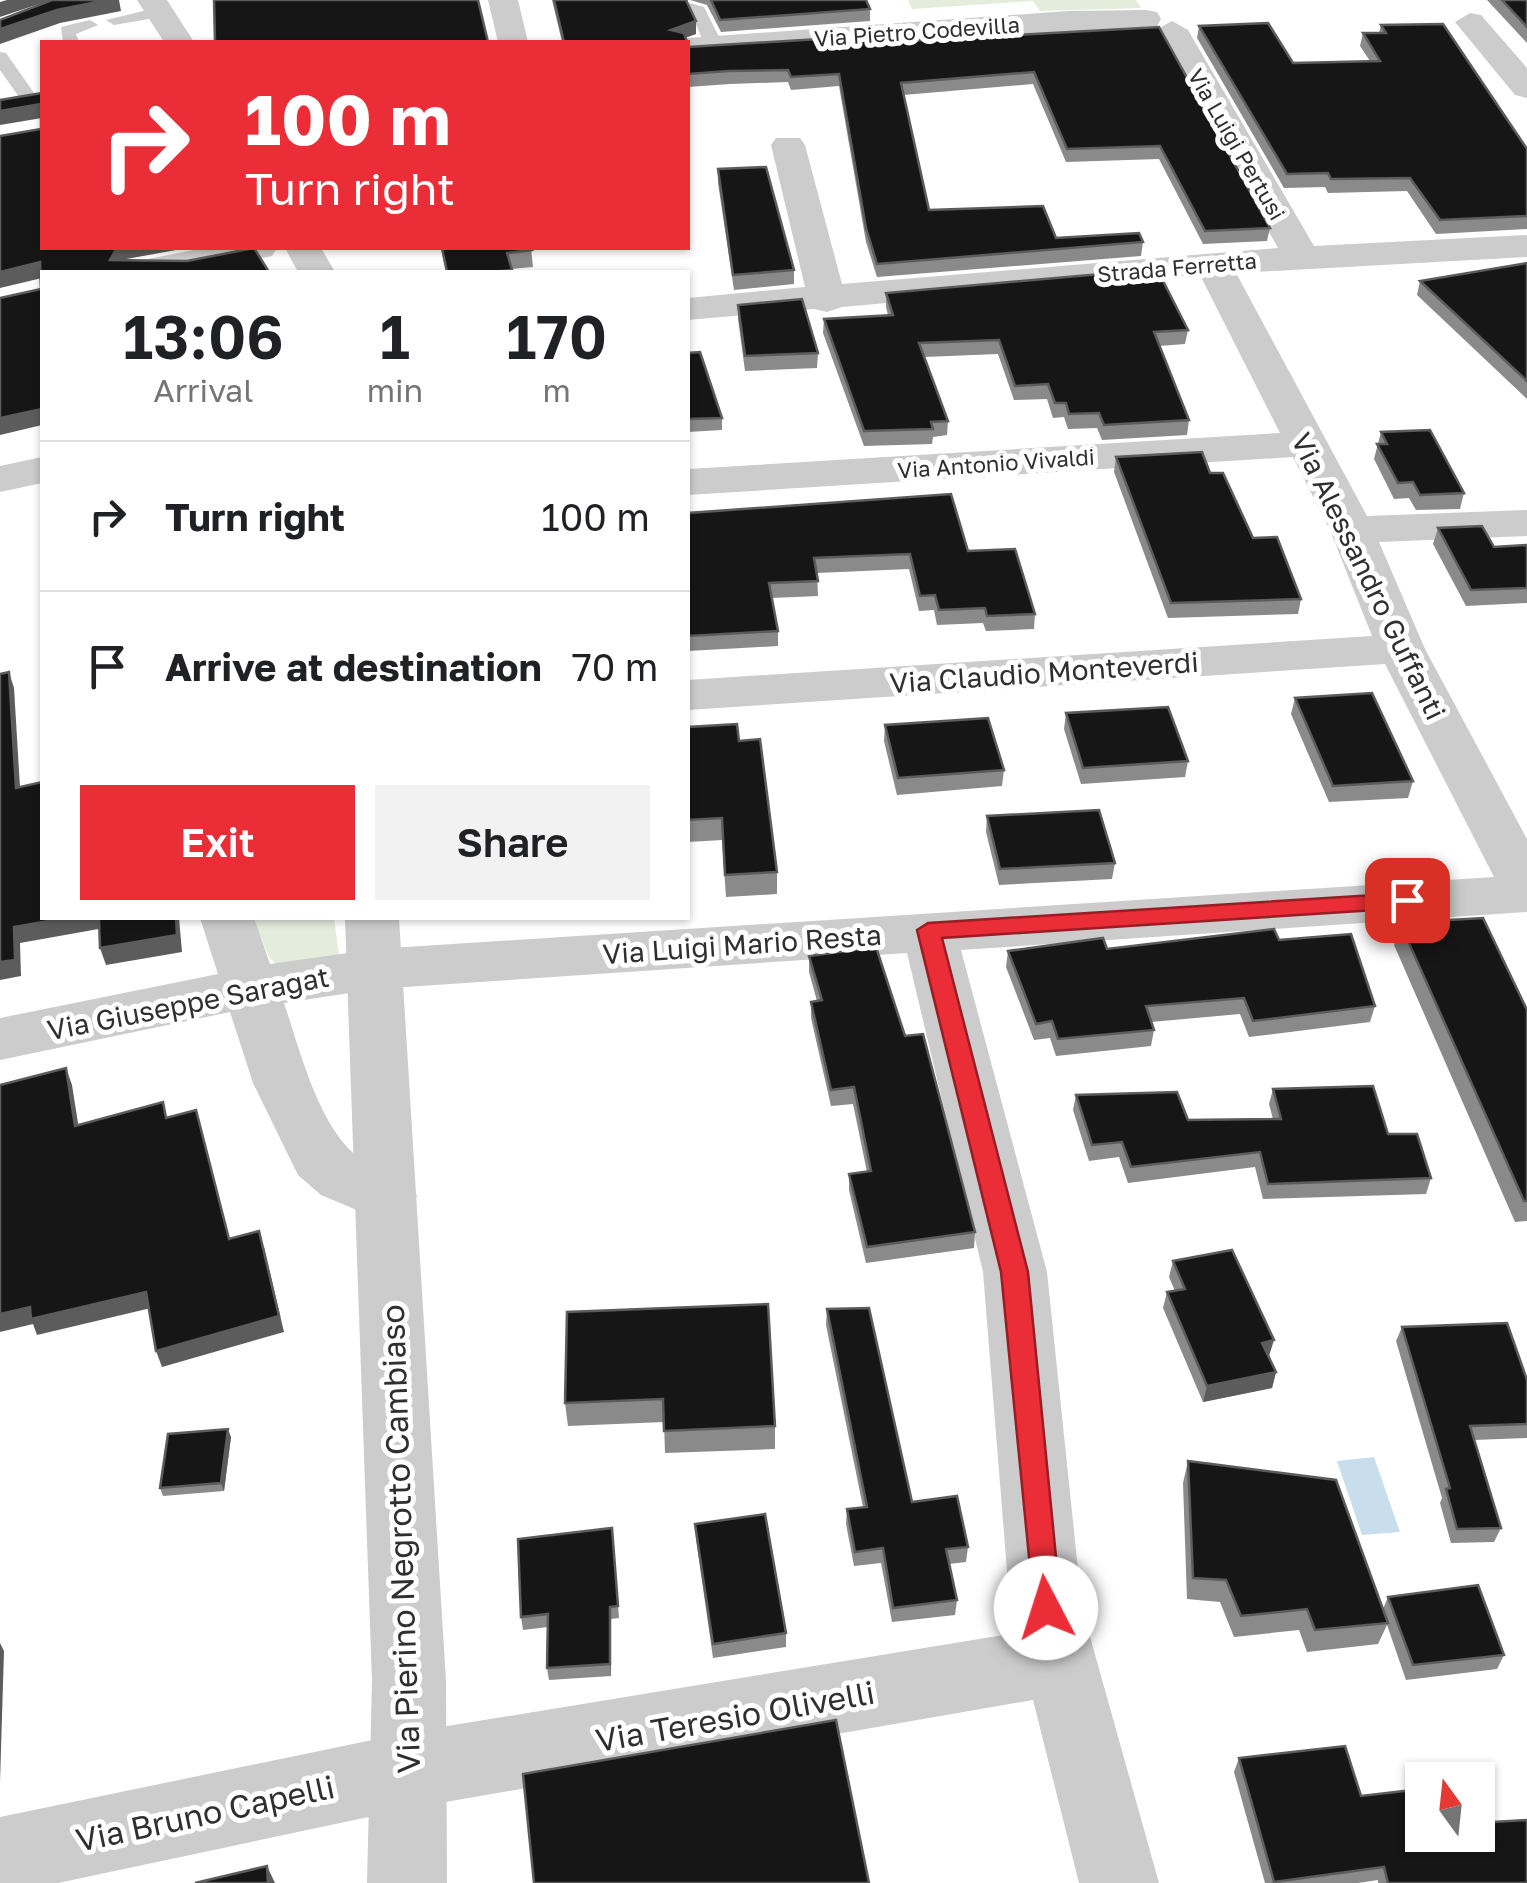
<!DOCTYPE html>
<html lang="en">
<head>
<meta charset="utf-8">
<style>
	body { margin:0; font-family:"Golos Text",sans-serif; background:#f2f2f2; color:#202124; height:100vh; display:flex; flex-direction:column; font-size:38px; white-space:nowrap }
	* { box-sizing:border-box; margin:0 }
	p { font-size:32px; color:#757577 }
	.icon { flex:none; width:55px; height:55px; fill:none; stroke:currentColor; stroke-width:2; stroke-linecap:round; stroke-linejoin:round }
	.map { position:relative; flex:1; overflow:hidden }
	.sheet { position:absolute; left:40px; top:270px; width:650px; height:650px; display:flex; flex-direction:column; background:#fff; border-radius:0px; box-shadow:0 2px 8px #0004 }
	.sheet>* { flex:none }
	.top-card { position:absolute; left:40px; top:40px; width:650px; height:210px; border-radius:0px; box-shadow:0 2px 8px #0004; background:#ea2d37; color:#fff; overflow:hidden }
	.needle { width:65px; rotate:345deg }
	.controls { position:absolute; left:1405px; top:1762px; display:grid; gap:20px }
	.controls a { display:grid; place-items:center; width:90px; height:90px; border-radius:0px; background:#fff; box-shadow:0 2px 8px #0004; font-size:50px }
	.pin { position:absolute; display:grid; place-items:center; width:85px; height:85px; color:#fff; margin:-42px; border-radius:20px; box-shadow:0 5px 15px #0006 }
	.me { position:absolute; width:110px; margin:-55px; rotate:355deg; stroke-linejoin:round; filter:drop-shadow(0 0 8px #0008) }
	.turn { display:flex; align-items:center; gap:35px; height:210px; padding:0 40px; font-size:45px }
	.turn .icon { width:130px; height:130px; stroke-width:2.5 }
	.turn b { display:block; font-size:70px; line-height:85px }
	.eta { display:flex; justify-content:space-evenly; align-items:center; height:170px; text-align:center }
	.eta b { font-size:60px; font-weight:600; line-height:70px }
	.cta { display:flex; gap:20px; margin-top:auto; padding:20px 40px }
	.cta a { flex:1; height:115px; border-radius:0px; background:#ea2d37; color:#fff; font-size:40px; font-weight:600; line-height:115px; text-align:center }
	.cta a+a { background:#f2f2f2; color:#202124 }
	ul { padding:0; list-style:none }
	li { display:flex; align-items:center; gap:30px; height:150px; padding:0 40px; border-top:2px solid #e0e0e0 }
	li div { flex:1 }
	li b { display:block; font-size:38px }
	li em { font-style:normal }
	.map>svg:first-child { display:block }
</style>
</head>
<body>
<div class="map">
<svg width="1527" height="1883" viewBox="0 0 1527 1883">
	<rect width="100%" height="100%" fill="#fff"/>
	<g fill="#e4ecdc">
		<path d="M908 0H1136L1141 8 1040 11 1033 1 912 9Z"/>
		<path d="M253 918H334L339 955 282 970 269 957Z"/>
	</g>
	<path fill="#c8deed" d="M1374 1457 1400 1532 1362 1535 1337 1461Z"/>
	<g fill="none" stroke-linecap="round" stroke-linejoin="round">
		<g fill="#ccc" fill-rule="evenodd">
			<path d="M690 3 704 7 723 45 720 49 705 45 688 7Z"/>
			<path d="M160 7 168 12 166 16 114 25 106 20Z"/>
			<path d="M90 20 98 25 76 34 79 42H63L61 27Z"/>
			<path d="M0 52 6 53 34 93 31 97H19L0 70Z"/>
		</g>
		<g fill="#ccc" fill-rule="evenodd">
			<path d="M488 0H518L528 42H498Z"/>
			<path d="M1146 10 1157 12 1161 19 1157 26 688 56V42H675L688 38 1068 11Z"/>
			<path d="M1470 13 1481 15 1527 68V98L1515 95 1455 22Z"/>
			<path d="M1172 21 1188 30 1314 246 1527 235V257L1236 273 1367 516 1527 510V536L1379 542 1425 649 1527 839V912L961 950 1047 1272 1082 1608 1159 1883H1079L1033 1700 411 1808 58 1883H0V1817L411 1732 1016 1633 1010 1608 983 1272 907 953 376 989 284 1003C300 1050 320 1134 364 1161 377 1169 394 1173 408 1179L417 1196 408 1213 386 1220 364 1213 321 1195 298 1175 253 1083 230 1012 0 1060V1018L218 974 200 918H254L270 964 376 949 1494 877 1385 664 688 710V680L1372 636 1330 530 1293 457 688 495V469L1280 433 1200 275 842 307 827 312 814 309 688 320V298L805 287 771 145 776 138H800L805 145 842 284 1278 248 1156 30Z"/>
			<path d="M204 248H277L272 256 190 272H116L122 264Z"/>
			<path d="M42 457V483L0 492V466Z"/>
		</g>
		<g fill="#ccc" fill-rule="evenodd">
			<path d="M137 0H167L194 42H164Z"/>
			<path d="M285 248H321L335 272H298Z"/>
			<path d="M345 918H399L446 1681 447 1883H367L372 1681Z"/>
		</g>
	</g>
	<g fill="#8a8a8a">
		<path d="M552 0H688L687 3 696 34 685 38 687 42H562Z"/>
		<path d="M690 0H866L870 9V21L721 32 707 5Z"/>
		<path d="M1487 0H1527V43Z"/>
		<path d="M1381 25 1527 149V229L1436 234 1407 191 1328 193 1325 187 1284 188 1197 38 1199 26 1293 63 1370 61 1360 46 1363 33H1379Z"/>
		<path d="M1159 27 1270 228 1267 241 1203 244 1159 159 1066 162 1033 84 903 95 929 210 1056 238 1143 242 1141 256 877 277 866 242 839 86 791 90 788 82 730 84 688 87V46V47L888 42Z"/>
		<path d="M718 169 794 270V284L734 290 718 183Z"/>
		<path d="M441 248H531L533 267 511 269 512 272H446Z"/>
		<path d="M1527 263V399L1417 295 1420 281Z"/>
		<path d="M886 293 1188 330 1185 344 1159 346 1189 420 1187 435 1102 440 1097 428 1068 429 1064 417 1053 418 1047 399 1014 400 998 354 924 357 948 421 947 435 933 437 932 444 864 446 823 333 824 319 888 315 886 307Z"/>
		<path d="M738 305 818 353 817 368 745 371 738 319Z"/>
		<path d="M688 353 722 418V430L688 432Z"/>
		<path d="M1381 432 1464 493 1460 509 1416 510 1409 498 1394 499 1374 459Z"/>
		<path d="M1116 457 1210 473 1253 538 1301 599 1298 614 1168 618 1114 472Z"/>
		<path d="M688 513 968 551 1035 614 1034 629 986 631 983 623 937 625 934 610 919 611 909 569 817 573 818 596 772 598 778 631V646L688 651Z"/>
		<path d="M1438 528 1494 547 1527 545V603L1466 606 1433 544Z"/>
		<path d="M1295 698 1413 781 1408 798 1329 802 1291 714Z"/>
		<path d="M1066 713 1188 761 1185 777 1081 784 1064 729Z"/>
		<path d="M885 725 1004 770 1002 786 897 795 884 741Z"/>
		<path d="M688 727 739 741 777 872V894L726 897 722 840 688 842Z"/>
		<path d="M987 816 1115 863 1112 879 999 885 986 832Z"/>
		<path d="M1400 923 1527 1010V1221L1515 1222 1394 945Z"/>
		<path d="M1279 940 1375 1006 1370 1022 1249 1037 1240 1014 1151 1022 1154 1030 1151 1046 1056 1056 1050 1038 1034 1040 1006 967 1008 951 1107 949Z"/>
		<path d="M809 956 905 1036 975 1232 974 1248 866 1263 849 1190V1174L867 1172 853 1104 831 1106 811 1018V1002L817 1001 809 972Z"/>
		<path d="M1273 1089 1388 1134 1431 1178 1426 1194 1263 1199 1255 1167 1128 1183 1119 1157 1089 1161 1073 1110 1076 1095 1188 1120 1273 1119 1269 1104Z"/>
		<path d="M1173 1261 1269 1356 1276 1372 1272 1388 1203 1402 1163 1308 1167 1292 1175 1291 1169 1277Z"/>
		<path d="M827 1309 912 1502 968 1547 966 1562 949 1564 957 1600 955 1615 892 1622 881 1563 854 1566 846 1524 847 1509 863 1507 826 1325Z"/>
		<path d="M567 1312 775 1426V1449L665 1453 664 1422 568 1426 565 1403Z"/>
		<path d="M1402 1327 1527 1380V1438L1474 1440 1501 1528 1494 1542 1451 1543 1440 1503 1442 1498 1396 1341Z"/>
		<path d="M231 1437 224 1491 163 1496 160 1488Z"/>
		<path d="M1188 1461 1383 1609 1388 1597 1504 1655 1497 1669 1406 1680 1387 1625 1378 1644 1307 1652 1299 1630 1234 1637 1220 1602 1187 1599 1183 1483Z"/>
		<path d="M695 1524 786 1633V1647L713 1658 696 1539Z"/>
		<path d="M612 1528 619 1618 611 1619V1676L549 1680 547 1668 548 1627 523 1630 521 1617Z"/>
		<path d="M1239 1758 1361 1796 1422 1835 1527 1883H1378V1880L1358 1883H1265L1234 1772Z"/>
	</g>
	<g fill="#5c5c5c">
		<path d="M7 0H51L0 17V2Z"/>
		<path d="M107 0H119L121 11 60 23 0 44V29L57 10Z"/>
		<path d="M696 21V34L671 42V30Z"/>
		<path d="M41 104 42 118 0 125V111Z"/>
		<path d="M117 248H187L121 260H110Z"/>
		<path d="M40 262 42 278 0 288V272Z"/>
		<path d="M42 409V425L0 435V418Z"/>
		<path d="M9 672 14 688 21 804 16 788Z"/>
		<path d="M66 918H101L104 928 20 943 21 976 0 980V962L14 927Z"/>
		<path d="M176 918H179L182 952 106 965 100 948Z"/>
		<path d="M66 1068 72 1085 81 1142 75 1126Z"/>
		<path d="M264 1247 284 1332 162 1367 156 1351Z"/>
		<path d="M146 1292 151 1308 37 1335 33 1324 0 1332V1314L30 1307Z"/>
		<path d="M1274 1340 1269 1356 1262 1343Z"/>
		<path d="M1276 1372 1272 1388 1203 1402 1207 1386Z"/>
		<path d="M228 1429 231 1437 224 1491 221 1483Z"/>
		<path d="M610 1607 611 1619V1676L610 1664Z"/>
		<path d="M0 1643 4 1651 0 1782Z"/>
		<path d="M267 1866 275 1883H268Z"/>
	</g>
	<g fill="#161616" stroke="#5c5c5c" stroke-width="2.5">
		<path d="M52 0H107L57 10 0 29V20Z"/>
		<path d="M214 0H478L488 42H215Z"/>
		<path d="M554 0H686L696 21 671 30 684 33 687 42H564Z"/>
		<path d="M711 0H866L870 9 720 20Z"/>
		<path d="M1502 0H1527V27Z"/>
		<path d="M1268 23 1293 63 1380 61 1363 33H1386L1381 25 1443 24 1527 149V216L1440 220 1410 178 1331 179 1328 173 1287 174 1199 26Z"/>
		<path d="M1159 27 1270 228 1205 231 1160 146 1067 149 1034 72 901 83 929 210 1043 206 1056 238 1139 233 1143 242 877 264 866 228 839 74 791 77 788 70 729 71 688 74V46V47L884 35 888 42Z"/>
		<path d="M42 93V248H117L110 260 187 261 254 248 269 272H42V409L0 418V298L41 289 40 262 0 272V136L41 129V104L0 111V100Z"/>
		<path d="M766 167 794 270 733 275 718 169Z"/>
		<path d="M442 248H531L532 250 507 253 512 270 489 272H447Z"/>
		<path d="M1527 263V381L1420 281Z"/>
		<path d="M1157 269 1188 330 1154 332 1189 420 1104 425 1099 413 1069 414 1066 403H1055L1048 384 1015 386 999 340 919 343 948 421 931 422 933 429 864 431 824 319 893 315 886 293Z"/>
		<path d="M802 299 818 353 745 356 738 305Z"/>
		<path d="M700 352 722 418 688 419V353Z"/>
		<path d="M1430 430 1464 493 1420 495 1413 482 1398 483 1377 444H1387L1381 432Z"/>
		<path d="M1202 452 1210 473H1223L1253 538 1277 537 1301 599 1171 603 1116 457Z"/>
		<path d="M951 494 968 551 1015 549 1035 614 987 616 985 608 939 610 935 595 920 596 910 554 814 558 818 581 769 583 778 631 688 636V513Z"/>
		<path d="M1482 526 1494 547 1527 545V588L1471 590 1438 528Z"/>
		<path d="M9 672 16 788 42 782V918H66L14 927 15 960 0 962V674Z"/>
		<path d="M1372 693 1413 781 1333 786 1295 698Z"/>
		<path d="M1168 707 1188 761 1083 768 1066 713Z"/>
		<path d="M988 718 1004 770 898 778 885 725Z"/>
		<path d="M737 724 739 741 760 739 777 872 725 875 722 818 688 820V727Z"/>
		<path d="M1099 810 1115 863 1000 869 987 816Z"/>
		<path d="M99 918H176L177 935 100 948Z"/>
		<path d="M1483 918 1527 1010V1201H1524L1400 923Z"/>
		<path d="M1274 929 1279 940 1351 934 1375 1006 1253 1021 1244 998 1146 1006 1154 1030 1058 1039 1052 1021 1036 1024 1008 951 1103 938 1107 949Z"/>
		<path d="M876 947 905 1036 923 1034 975 1232 867 1247 849 1174 871 1171 854 1087 831 1090 811 1002 822 1000 809 956Z"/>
		<path d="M66 1068 75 1126 163 1102 166 1118 196 1110 229 1239 259 1231 279 1316 156 1351 146 1292 31 1319 30 1307 0 1314V1085Z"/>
		<path d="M1373 1086 1388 1134H1417L1431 1178 1268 1184 1260 1152 1131 1167 1122 1142 1092 1145 1076 1095 1177 1092 1188 1120 1281 1119 1273 1089Z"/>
		<path d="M1232 1250 1274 1340 1262 1343 1276 1372 1207 1386 1167 1292 1185 1289 1173 1261Z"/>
		<path d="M768 1304 775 1426 664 1431 663 1399 565 1403 567 1312Z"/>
		<path d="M869 1308 912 1502 957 1496 968 1547 946 1549 957 1600 893 1608 883 1548 855 1552 847 1509 867 1507 827 1309Z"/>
		<path d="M1507 1323 1527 1380V1424L1470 1426 1501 1528 1457 1529 1446 1489 1450 1488 1402 1327Z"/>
		<path d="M228 1429 221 1483 160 1488 168 1434Z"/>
		<path d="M1188 1461 1336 1480 1388 1623 1315 1630 1307 1609 1241 1616 1226 1580 1193 1578Z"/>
		<path d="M765 1514 786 1633 713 1644 695 1524Z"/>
		<path d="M612 1528 618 1606 610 1607V1664L547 1668 548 1614 521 1617 518 1539Z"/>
		<path d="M1478 1585 1504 1655 1413 1665 1388 1597Z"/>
		<path d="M836 1720 869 1883H534L523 1774Z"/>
		<path d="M1345 1746 1361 1796 1422 1789V1835H1478V1823L1527 1820V1883H1388L1384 1867 1274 1882 1239 1758Z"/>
		<path d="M267 1866 268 1883H195Z"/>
	</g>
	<path fill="#ea2d37" stroke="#981d24" stroke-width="2.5" d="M1407 893 1418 900 1407 908 942 938 1028 1272 1061 1608 1056 1618 1046 1622 1035 1618 1001 1272 917 930 928 923Z"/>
	<g text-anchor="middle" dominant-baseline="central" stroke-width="10" stroke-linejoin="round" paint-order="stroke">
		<g font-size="22" fill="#2f2f2f" stroke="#fff">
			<text transform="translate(917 31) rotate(-4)">Via Pietro Codevilla</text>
			<text transform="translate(1237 144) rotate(60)">Via Luigi Pertusi</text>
			<text transform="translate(1177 267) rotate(-5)">Strada Ferretta</text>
			<text transform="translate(996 463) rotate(-4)">Via Antonio Vivaldi</text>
		</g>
		<g font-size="28" fill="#2f2f2f" stroke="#fff">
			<text transform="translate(1369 576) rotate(64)">Via Alessandro Guffanti</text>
			<text transform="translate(1044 672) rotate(-4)">Via Claudio Monteverdi</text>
			<text transform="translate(742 944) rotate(-4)">Via Luigi Mario Resta</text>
			<text transform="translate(188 1003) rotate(-11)">Via Giuseppe Saragat</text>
		</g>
		<g font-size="32" fill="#2f2f2f" stroke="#fff">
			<text transform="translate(400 1539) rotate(-92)">Via Pierino Negrotto Cambiaso</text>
			<text transform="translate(735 1716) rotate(-10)">Via Teresio Olivelli</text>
			<text transform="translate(205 1813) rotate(-12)">Via Bruno Capelli</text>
		</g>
	</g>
</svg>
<div class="controls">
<a><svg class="needle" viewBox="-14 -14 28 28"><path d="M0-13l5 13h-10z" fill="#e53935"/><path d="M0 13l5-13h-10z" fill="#757577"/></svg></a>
</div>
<div class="pin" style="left:1407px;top:900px;background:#d93025"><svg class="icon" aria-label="arrive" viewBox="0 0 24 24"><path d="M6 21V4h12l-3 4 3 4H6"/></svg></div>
<svg class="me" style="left:1046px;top:1608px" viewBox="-20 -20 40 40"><circle r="19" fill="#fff"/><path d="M0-13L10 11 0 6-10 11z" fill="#ea2d37"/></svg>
<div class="top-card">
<div class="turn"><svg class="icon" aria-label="right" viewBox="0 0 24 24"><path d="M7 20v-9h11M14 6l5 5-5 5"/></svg><div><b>100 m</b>Turn right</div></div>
</div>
<section class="sheet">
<div class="eta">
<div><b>13:06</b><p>Arrival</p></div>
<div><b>1</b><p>min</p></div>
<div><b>170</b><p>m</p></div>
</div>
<ul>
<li><svg class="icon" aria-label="right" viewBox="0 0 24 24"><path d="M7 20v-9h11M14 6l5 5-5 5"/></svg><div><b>Turn right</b></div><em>100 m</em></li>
<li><svg class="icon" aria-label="arrive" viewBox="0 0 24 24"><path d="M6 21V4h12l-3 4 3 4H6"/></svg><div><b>Arrive at destination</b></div><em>70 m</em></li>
</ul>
<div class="cta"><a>Exit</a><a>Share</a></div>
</section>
</div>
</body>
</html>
